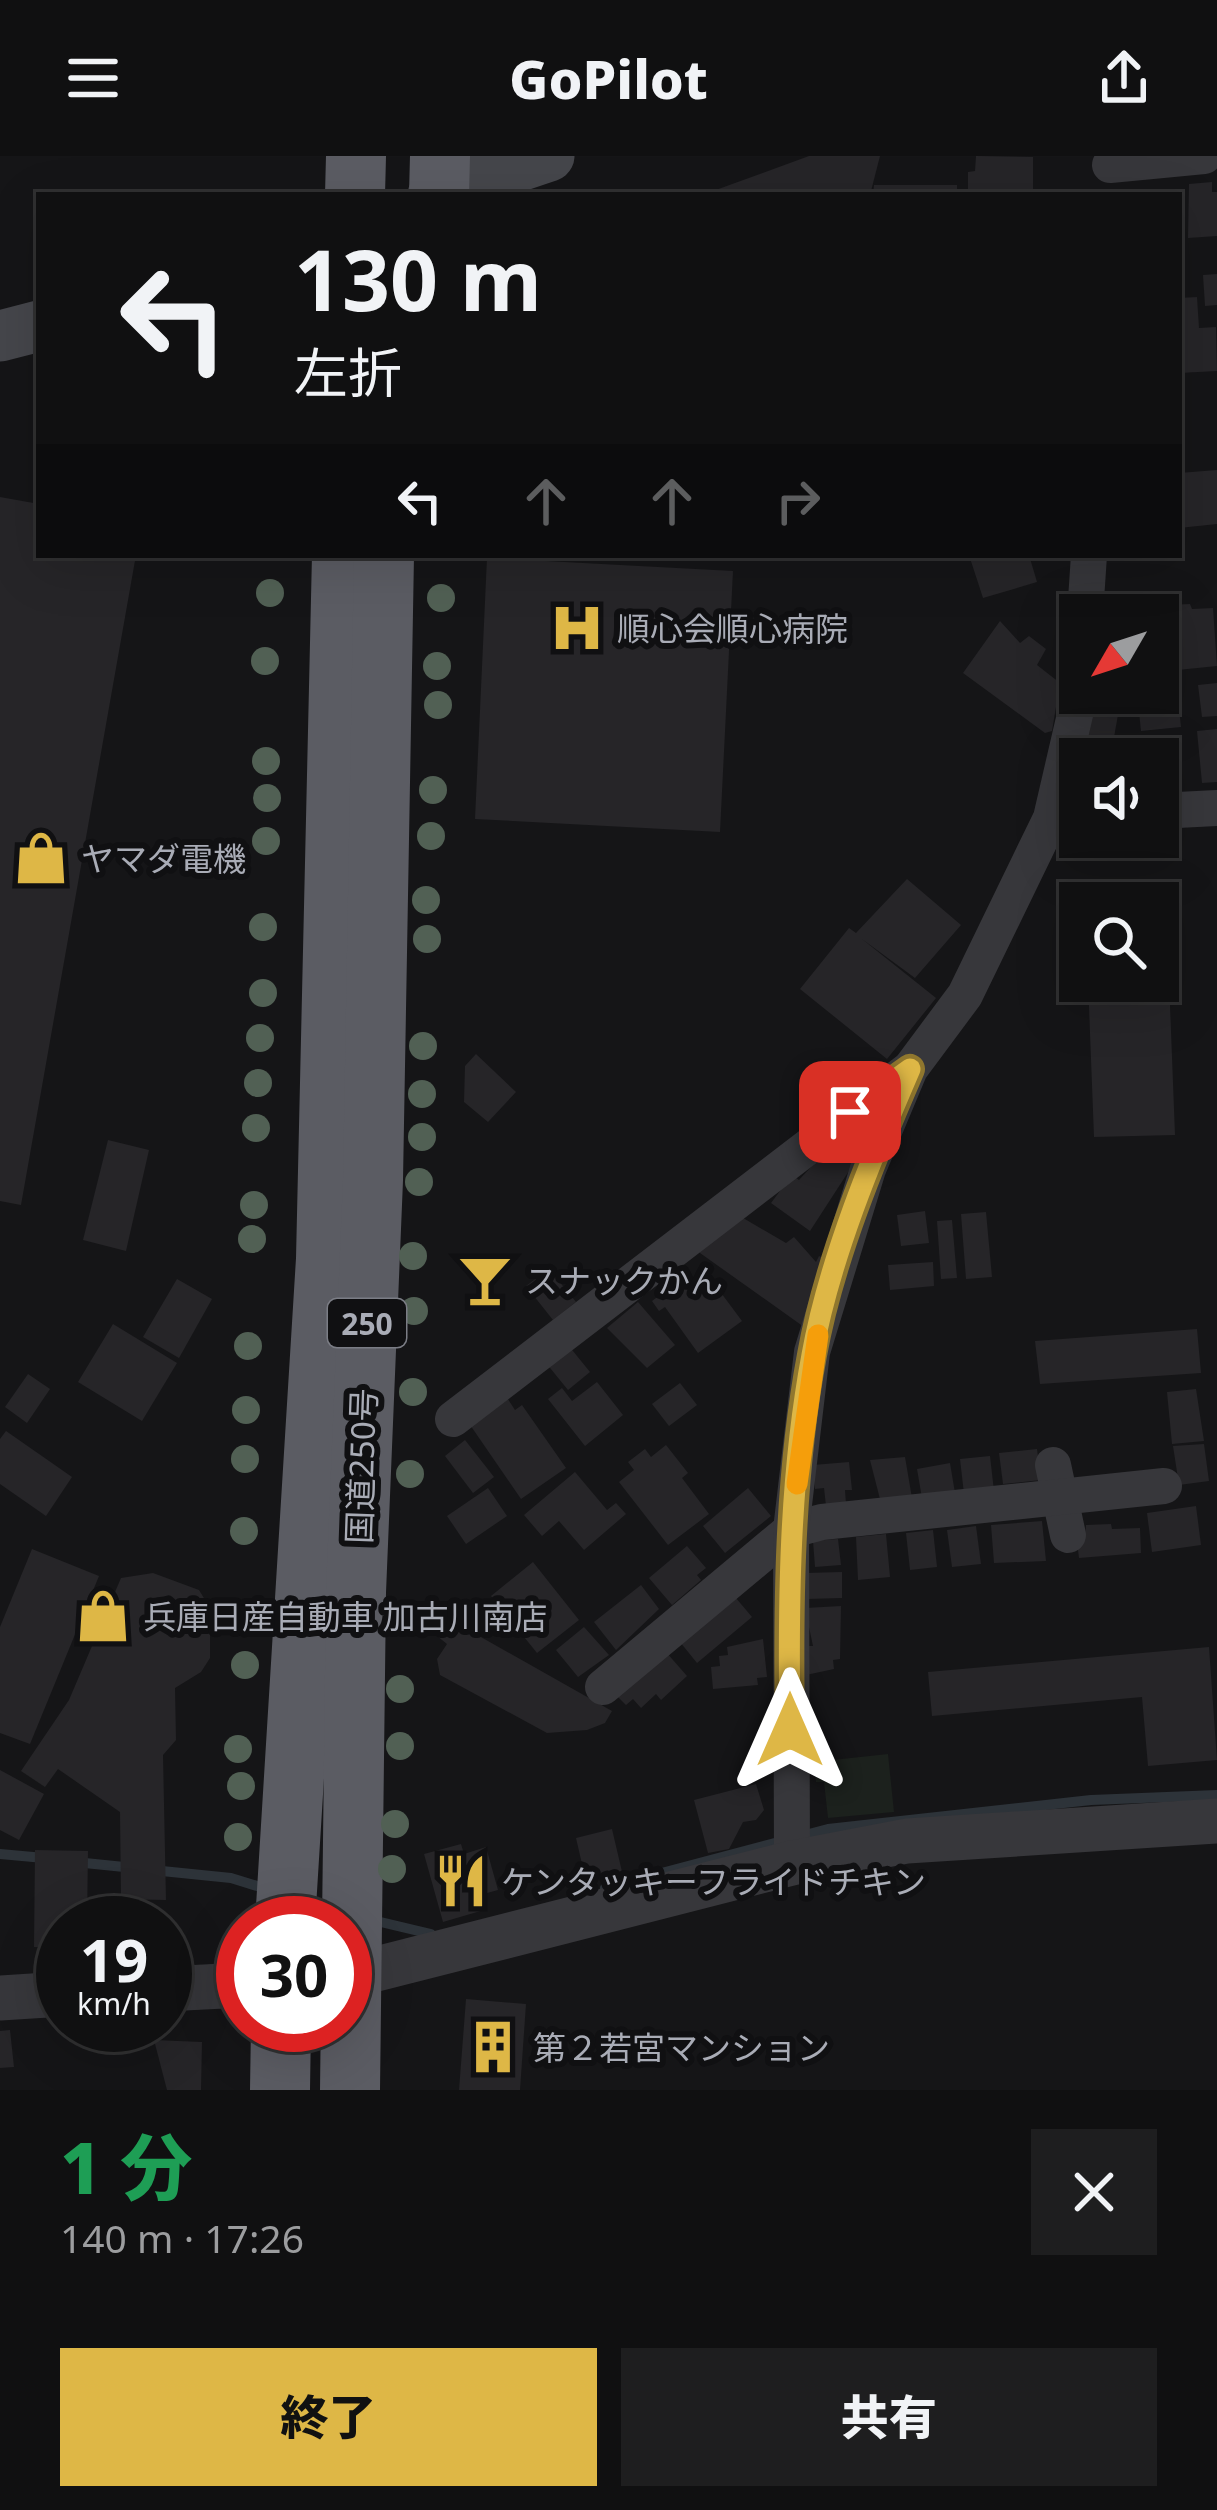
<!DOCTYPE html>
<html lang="ja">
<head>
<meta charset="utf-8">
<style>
	body { margin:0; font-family:"Noto Sans","Noto Sans JP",sans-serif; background:#1e1e1f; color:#f1f3f6; height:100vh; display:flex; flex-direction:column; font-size:45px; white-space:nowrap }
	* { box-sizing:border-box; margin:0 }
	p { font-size:39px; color:#9c9d9f }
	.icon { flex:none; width:66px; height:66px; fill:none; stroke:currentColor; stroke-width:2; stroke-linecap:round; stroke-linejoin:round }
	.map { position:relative; height:1934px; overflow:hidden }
	.side { display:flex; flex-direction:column; background:#101011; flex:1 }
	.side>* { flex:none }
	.banner { position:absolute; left:36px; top:36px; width:1146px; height:366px; border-radius:0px; box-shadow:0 12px 48px #0002,0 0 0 3px #303031; background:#101011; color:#f1f3f6; overflow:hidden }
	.needle { width:78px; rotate:231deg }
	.tools { position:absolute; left:1059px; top:438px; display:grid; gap:24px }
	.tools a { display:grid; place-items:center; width:120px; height:120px; border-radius:0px; background:#101011; box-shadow:0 12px 48px #0002,0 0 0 3px #303031; font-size:60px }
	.speed { position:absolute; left:36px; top:1740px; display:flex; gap:24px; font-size:60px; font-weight:700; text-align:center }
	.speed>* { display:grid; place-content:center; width:156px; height:156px; border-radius:50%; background:#101011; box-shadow:0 12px 48px #0002,0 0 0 3px #303031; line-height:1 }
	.speed small { font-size:30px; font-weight:400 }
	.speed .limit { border:18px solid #d22; background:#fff; color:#111 }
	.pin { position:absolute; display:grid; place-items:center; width:102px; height:102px; color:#fff; margin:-51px; border-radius:24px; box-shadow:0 6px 18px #0006 }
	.me { position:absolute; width:132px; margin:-66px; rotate:0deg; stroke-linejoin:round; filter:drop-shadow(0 0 9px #0008) }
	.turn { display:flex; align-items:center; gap:42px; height:252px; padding:0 60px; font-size:54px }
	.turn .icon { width:156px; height:156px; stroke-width:2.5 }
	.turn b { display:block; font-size:84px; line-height:102px }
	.lanes { display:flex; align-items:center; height:114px; padding:0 60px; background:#0003; justify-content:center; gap:60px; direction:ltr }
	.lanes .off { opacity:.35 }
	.round { display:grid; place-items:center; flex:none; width:126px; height:126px; border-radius:0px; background:#1e1e1f }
	.headline { display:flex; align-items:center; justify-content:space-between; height:204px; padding:0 60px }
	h1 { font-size:72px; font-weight:800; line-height:90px; color:#1e9e55 }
	.cta { display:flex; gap:24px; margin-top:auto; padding:24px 60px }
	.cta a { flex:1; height:138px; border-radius:0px; background:#deb746; color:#111; font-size:48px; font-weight:800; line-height:138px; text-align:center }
	.cta a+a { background:#1e1e1f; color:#f1f3f6 }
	header { display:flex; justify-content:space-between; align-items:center; height:156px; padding:0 60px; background:#101011; font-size:54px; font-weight:800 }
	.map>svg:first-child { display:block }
</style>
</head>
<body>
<header><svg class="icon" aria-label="menu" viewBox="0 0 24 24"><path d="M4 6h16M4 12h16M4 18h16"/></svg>GoPilot<svg class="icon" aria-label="share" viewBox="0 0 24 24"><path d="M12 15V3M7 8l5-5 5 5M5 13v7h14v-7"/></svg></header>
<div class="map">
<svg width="1217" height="1934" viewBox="0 0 1217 1934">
	<rect width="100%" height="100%" fill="#151517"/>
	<path fill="#1c211d" d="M888 1598 894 1656 828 1662 824 1626H816L814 1606Z"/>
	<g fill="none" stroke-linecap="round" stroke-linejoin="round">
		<g stroke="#2d3339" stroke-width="10">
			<path d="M0 1698 44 1702"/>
			<path d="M75 1706 134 1712"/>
			<path d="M152 1714 231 1722 270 1734"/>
			<path d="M605 1732 828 1673 1091 1644 1217 1639"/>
			<path d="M368 1763 431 1778"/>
		</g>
	</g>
	<g fill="#262528">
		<path d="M809 0H880L870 39H702Z"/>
		<path d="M976 0 1033 1V39H968V16L975 15Z"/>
		<path d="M1212 26V36H1217V80L1188 82 1189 28Z"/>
		<path d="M874 29H957V39H873Z"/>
		<path d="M1217 118V149L1205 150 1203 119Z"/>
		<path d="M1197 141 1199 172 1216 171 1217 215 1179 217V142Z"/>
		<path d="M1217 314V368L1179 372V317Z"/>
		<path d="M0 341 39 348V399H136L21 1049 0 1045Z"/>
		<path d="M969 399H1029L1037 426 983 442Z"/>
		<path d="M487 402 733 415 720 676 475 663Z"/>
		<path d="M1190 448 1192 453 1213 452 1217 510 1158 516V459H1153L1152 450Z"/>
		<path d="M1000 465 1020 487 1029 480 1046 493 1037 509 1060 527 1052 575 1045 577 963 517Z"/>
		<path d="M1217 527V560L1202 561 1198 529Z"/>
		<path d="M1177 533 1181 571 1141 575 1137 537Z"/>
		<path d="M1095 537H1122L1110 603H1083Z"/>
		<path d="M1217 573V626L1202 627 1197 575Z"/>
		<path d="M1171 580 1173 631H1158V603H1142L1141 582Z"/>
		<path d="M907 723 961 769 915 822 862 783 936 842 887 903 800 833 849 772 856 777Z"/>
		<path d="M1158 745H1166L1175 979 1094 981 1088 825H1158Z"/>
		<path d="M476 898 516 936 488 966 464 946 465 910Z"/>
		<path d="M108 984 149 994 126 1095 83 1084Z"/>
		<path d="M833 987 856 1004 810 1075 771 1047 792 1019 799 1024Z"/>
		<path d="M925 1055 929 1087 901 1090 897 1059Z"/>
		<path d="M986 1056 992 1121 966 1123 961 1058Z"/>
		<path d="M738 1059 786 1087 794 1081 816 1106 819 1100 826 1103 804 1171 700 1097 699 1089Z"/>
		<path d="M952 1064 957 1122 941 1123 937 1065Z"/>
		<path d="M933 1106 934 1130 890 1134 888 1109Z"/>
		<path d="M549 1113 576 1146 553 1164 526 1130Z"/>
		<path d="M704 1114 742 1165 698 1197 665 1151 659 1155 652 1145 668 1133 672 1139Z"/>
		<path d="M177 1123 212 1143 179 1202 143 1181Z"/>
		<path d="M638 1146 675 1189 647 1212 607 1172Z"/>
		<path d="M113 1168 177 1207 142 1265 78 1226Z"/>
		<path d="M1197 1173 1201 1217 1040 1228 1035 1185Z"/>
		<path d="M564 1184 590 1216 568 1234 542 1202Z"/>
		<path d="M28 1218 50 1233 27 1267 5 1251Z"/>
		<path d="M597 1226 623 1259 585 1290 548 1243 562 1232 572 1245Z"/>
		<path d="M680 1227 697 1249 669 1270 652 1248Z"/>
		<path d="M1196 1233 1204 1285 1172 1288 1167 1236Z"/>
		<path d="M504 1237 515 1254 522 1249 566 1312 521 1343 466 1263Z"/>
		<path d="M6 1275 72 1321 46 1360 0 1328V1283Z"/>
		<path d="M465 1284 494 1321 473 1337 445 1300Z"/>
		<path d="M1204 1288 1209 1325 1179 1329 1173 1290Z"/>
		<path d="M666 1289 688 1317 682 1322 709 1358 668 1389 619 1326 634 1314 628 1306 645 1293 651 1301Z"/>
		<path d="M1037 1293 1041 1324 1003 1328 999 1297Z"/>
		<path d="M990 1300 994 1335 964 1338 960 1303Z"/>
		<path d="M905 1301 912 1342 881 1347 870 1304Z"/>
		<path d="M849 1306 852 1334H845L846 1348 826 1350 824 1332 815 1333 813 1309Z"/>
		<path d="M950 1307 956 1343 923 1348 917 1313Z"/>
		<path d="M575 1316 607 1354 616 1347 626 1358 584 1394 559 1365 542 1380 524 1359Z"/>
		<path d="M488 1332 507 1360 466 1388 447 1360Z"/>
		<path d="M748 1332 771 1360 725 1397 703 1370Z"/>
		<path d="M1196 1350 1201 1389 1152 1396 1147 1357Z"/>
		<path d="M1042 1365 1046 1405 994 1407 991 1369Z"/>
		<path d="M1111 1368 1112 1373 1140 1372 1141 1397 1079 1402 1077 1386 1085 1384 1086 1369Z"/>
		<path d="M976 1370 981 1408 952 1411 947 1374Z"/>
		<path d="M933 1374 937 1411 910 1414 906 1377Z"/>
		<path d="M886 1378 890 1421 858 1424 856 1381Z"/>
		<path d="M838 1383 841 1409 815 1411 813 1385Z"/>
		<path d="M687 1390 706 1412 697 1419 701 1424 672 1449 649 1422Z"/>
		<path d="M32 1393 99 1420 30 1588 0 1577V1471Z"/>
		<path d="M533 1406 579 1464 537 1497 491 1440Z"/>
		<path d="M842 1416V1442L806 1443 805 1417Z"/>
		<path d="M153 1417 199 1434 210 1452V1502L201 1516 175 1532 176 1584 163 1599 166 1744 121 1743 120 1656 58 1613 45 1631 21 1615 69 1544 121 1422Z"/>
		<path d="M641 1429 659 1453 616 1494 594 1466Z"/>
		<path d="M730 1435 752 1461 697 1507 676 1481Z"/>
		<path d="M841 1450 840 1503 833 1504 834 1513 806 1519 804 1490H813L805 1452Z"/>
		<path d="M441 1468 452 1473 458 1468 612 1555 605 1567 587 1574 547 1577 440 1519 437 1503 447 1488 437 1480Z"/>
		<path d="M584 1471 609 1499 578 1521 556 1494Z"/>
		<path d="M763 1483 767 1521 757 1522 758 1529 713 1533 711 1511 720 1510 719 1500 728 1499 727 1491Z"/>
		<path d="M1209 1491 1217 1604 1148 1610 1142 1541 932 1560 928 1516Z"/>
		<path d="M666 1496 687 1520 661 1544 656 1538 641 1552 633 1543 626 1549 617 1540Z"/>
		<path d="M0 1614 44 1638 19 1684 0 1674Z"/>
		<path d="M756 1628 764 1654 756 1664 743 1666 729 1693 708 1697 694 1644Z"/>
		<path d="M612 1673 623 1720 585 1721 576 1682Z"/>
		<path d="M461 1688 464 1698 486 1691 498 1734 480 1739 484 1754 443 1766 424 1698Z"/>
		<path d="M35 1694 88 1695 87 1767H63V1791H34Z"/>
		<path d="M466 1843 526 1848 520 1934H459Z"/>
		<path d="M10 1874 14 1911 0 1912V1875Z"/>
		<path d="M154 1884 202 1886 201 1934H167Z"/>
	</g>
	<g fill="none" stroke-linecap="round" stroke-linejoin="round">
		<g stroke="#37373b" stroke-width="36">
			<path d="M1110 9 1204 0"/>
			<path d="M1085 459 1089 399"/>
			<path d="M1158 655 1217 652"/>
			<path d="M453 1263 907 915"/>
			<path d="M1053 1309 1068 1379"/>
			<path d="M603 1531 791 1374 822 1366 1164 1330"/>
			<path d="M792 1707 791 1374 812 1196 868 1013 910 913 965 839 1051 662 1080 537"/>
		</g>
		<g stroke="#37373b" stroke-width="45">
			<path d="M345 1821 792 1707 907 1685 1217 1665"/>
			<path d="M165 1833 243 1829"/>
			<path d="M0 1842 63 1838"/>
		</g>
		<g stroke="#45464b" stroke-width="51">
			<path d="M433 39 549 0"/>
			<path d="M0 180 39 170"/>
		</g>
		<g stroke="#5b5c63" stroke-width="60">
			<path d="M355 39 356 0"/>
			<path d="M439 39 440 0"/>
			<path d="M285 1767 326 1103 342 399"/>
			<path d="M280 1934 281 1869"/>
			<path d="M350 1934 356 1436 373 1024 384 399"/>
		</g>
	</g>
	<g fill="#516054">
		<circle cx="270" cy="437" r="14"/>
		<circle cx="441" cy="442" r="14"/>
		<circle cx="265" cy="505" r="14"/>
		<circle cx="437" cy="510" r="14"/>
		<circle cx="438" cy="549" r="14"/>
		<circle cx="266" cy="605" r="14"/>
		<circle cx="433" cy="634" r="14"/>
		<circle cx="267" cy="642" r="14"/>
		<circle cx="431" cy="680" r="14"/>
		<circle cx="266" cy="685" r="14"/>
		<circle cx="426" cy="744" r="14"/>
		<circle cx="263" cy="771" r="14"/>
		<circle cx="427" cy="783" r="14"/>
		<circle cx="263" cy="837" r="14"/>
		<circle cx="260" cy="882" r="14"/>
		<circle cx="423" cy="890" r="14"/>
		<circle cx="258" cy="927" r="14"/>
		<circle cx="422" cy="938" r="14"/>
		<circle cx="256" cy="972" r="14"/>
		<circle cx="422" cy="981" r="14"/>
		<circle cx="419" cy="1026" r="14"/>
		<circle cx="254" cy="1049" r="14"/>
		<circle cx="252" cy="1083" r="14"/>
		<circle cx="413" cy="1100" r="14"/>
		<circle cx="414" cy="1155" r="14"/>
		<circle cx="248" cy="1190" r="14"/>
		<circle cx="413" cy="1236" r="14"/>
		<circle cx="246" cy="1254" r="14"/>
		<circle cx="245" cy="1303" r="14"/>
		<circle cx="410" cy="1318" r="14"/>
		<circle cx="244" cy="1375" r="14"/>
		<circle cx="406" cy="1458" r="14"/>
		<circle cx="245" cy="1459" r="14"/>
		<circle cx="245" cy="1509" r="14"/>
		<circle cx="400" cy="1533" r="14"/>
		<circle cx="400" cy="1590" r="14"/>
		<circle cx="238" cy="1593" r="14"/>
		<circle cx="241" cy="1630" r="14"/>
		<circle cx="395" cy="1668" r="14"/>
		<circle cx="238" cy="1681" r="14"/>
		<circle cx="392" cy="1713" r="14"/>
	</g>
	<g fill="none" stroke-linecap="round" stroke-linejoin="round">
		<defs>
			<path id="route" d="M790 1574C788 1449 789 1322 812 1199 829 1104 872 1001 910 913L850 956"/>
		</defs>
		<use href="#route" stroke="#90772e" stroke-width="30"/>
		<use href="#route" stroke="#deb746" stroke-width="21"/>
		<path stroke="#f59e0b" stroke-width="21" d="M797 1328 818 1179"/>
	</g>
	<defs>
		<symbol id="hospital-bare" viewBox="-9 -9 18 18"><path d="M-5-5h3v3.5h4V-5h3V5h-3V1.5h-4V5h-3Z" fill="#deb746" stroke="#101012" stroke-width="2.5" paint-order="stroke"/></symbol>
		<symbol id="shop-bare" viewBox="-9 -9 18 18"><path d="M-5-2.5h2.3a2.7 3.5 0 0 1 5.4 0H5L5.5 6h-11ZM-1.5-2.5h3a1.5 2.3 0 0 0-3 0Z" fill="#deb746" stroke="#101012" stroke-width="2.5" paint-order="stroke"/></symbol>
		<symbol id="bar-bare" viewBox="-9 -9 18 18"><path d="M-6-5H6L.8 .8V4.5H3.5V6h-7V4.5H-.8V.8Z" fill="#deb746" stroke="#101012" stroke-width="2.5" paint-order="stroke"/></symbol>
		<symbol id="restaurant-bare" viewBox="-9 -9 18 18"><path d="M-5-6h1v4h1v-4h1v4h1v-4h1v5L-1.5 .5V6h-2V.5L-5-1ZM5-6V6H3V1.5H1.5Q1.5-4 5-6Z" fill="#deb746" stroke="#101012" stroke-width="2.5" paint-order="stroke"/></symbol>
		<symbol id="building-bare" viewBox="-9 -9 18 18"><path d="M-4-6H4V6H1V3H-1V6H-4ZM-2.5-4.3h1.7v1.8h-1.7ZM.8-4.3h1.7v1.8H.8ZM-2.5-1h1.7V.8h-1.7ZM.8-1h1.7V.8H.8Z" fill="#deb746" stroke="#101012" stroke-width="2.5" paint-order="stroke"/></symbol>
	</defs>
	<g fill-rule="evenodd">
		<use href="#hospital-bare" x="539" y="434" width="76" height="76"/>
		<use href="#shop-bare" x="3" y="664" width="76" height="76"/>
		<use href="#bar-bare" x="447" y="1086" width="76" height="76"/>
		<use href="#shop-bare" x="65" y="1422" width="76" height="76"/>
		<use href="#restaurant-bare" x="423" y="1687" width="76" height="76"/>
		<use href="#building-bare" x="455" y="1853" width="76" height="76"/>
	</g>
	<g text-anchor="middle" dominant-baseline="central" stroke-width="12" stroke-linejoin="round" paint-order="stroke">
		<rect fill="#101012" stroke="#7b7d85" stroke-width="3" x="328" y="1143" width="78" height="48" rx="9"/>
		<g font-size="30" font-weight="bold" fill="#a9acb6">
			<text x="367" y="1167">250</text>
		</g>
		<g font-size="33" fill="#a9acb6" stroke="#101012" text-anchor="start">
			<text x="617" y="472">順心会順心病院</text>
			<text x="81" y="702">ヤマダ電機</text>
			<text x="525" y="1124">スナックかん</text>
			<text x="143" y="1460">兵庫日産自動車 加古川南店</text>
			<text x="501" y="1725">ケンタッキーフライドチキン</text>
			<text x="533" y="1891">第２若宮マンション</text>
		</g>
		<g font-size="33" fill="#a9acb6" stroke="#101012">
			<text transform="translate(361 1310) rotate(-88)">国道250号</text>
		</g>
	</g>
</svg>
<div class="tools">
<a><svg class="needle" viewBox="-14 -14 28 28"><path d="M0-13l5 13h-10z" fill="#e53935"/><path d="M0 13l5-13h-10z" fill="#9c9d9f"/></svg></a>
<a><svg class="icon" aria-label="sound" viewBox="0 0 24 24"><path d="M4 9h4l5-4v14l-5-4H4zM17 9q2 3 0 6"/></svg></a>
<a><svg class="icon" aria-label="search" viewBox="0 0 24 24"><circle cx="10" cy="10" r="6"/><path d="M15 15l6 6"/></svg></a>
</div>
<div class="speed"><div>19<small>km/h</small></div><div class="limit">30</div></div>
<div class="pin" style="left:850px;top:956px;background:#d93025"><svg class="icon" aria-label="arrive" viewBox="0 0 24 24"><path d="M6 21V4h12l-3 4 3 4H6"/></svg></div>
<svg class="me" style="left:790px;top:1574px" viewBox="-20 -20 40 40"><path d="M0-17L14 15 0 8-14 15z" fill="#deb746" stroke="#fff" stroke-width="4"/></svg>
<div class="banner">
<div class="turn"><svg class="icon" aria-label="left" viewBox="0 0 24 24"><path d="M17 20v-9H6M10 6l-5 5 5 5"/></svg><div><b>130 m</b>左折</div></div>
<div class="lanes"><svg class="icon" aria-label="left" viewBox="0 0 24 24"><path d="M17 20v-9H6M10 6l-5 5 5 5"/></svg><svg class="icon off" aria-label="ahead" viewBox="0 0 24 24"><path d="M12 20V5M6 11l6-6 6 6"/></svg><svg class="icon off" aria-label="ahead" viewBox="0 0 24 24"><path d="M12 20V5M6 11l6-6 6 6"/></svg><svg class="icon off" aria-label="right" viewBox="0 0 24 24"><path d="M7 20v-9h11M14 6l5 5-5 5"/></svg></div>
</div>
</div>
<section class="side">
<div class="headline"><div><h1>1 分</h1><p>140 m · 17:26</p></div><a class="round"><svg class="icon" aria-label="close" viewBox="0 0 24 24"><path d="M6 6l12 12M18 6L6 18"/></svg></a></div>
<div class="cta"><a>終了</a><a>共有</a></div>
</section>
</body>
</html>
